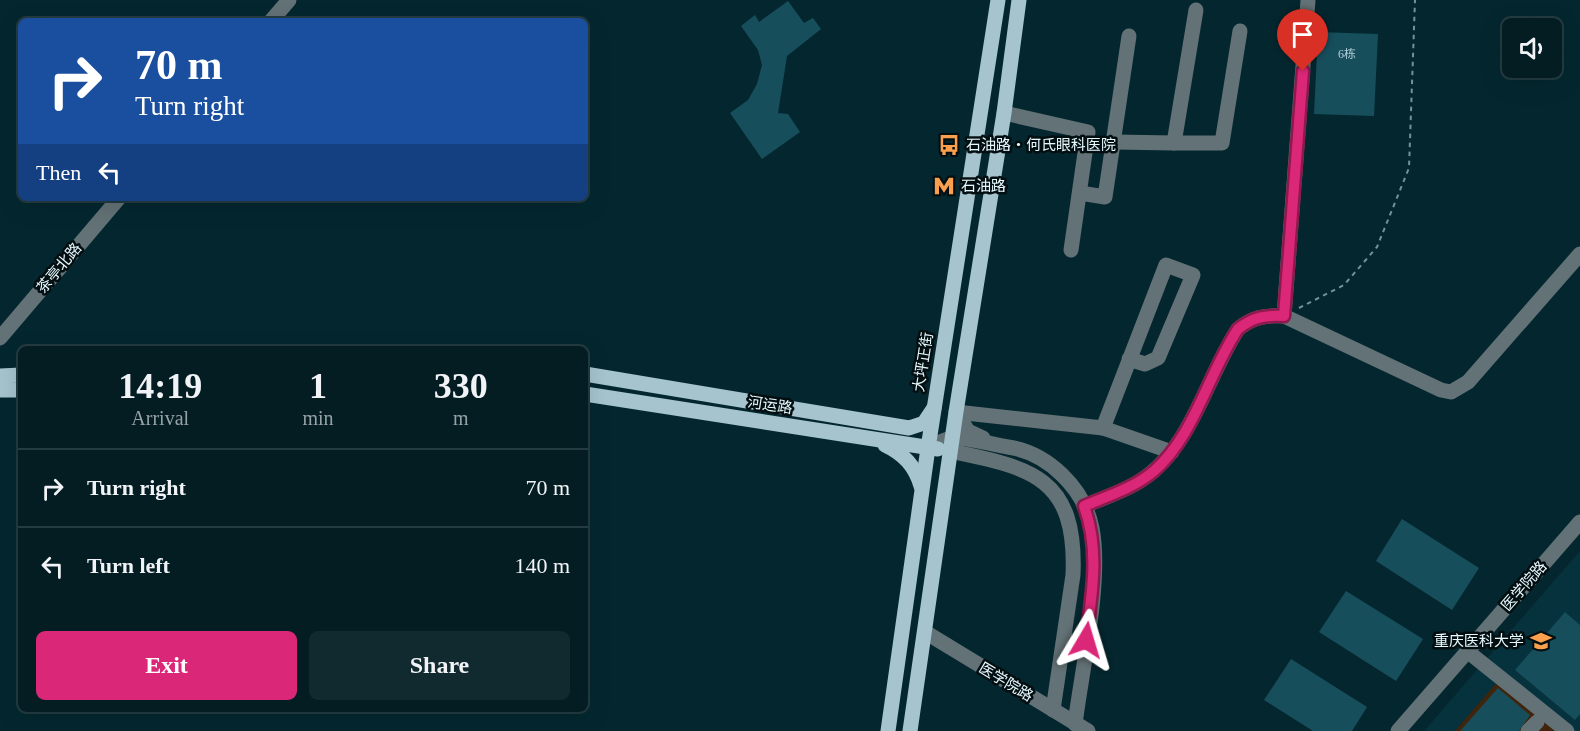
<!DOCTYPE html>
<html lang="en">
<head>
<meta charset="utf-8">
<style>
	body { margin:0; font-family:"Times New Roman","Noto Sans SC",serif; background:#112a30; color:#f1f3f6; height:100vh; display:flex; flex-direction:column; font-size:22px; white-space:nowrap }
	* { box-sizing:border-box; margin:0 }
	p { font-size:20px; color:#97a2a6 }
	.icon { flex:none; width:33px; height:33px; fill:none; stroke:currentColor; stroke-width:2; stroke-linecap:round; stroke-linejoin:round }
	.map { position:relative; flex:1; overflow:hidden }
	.sheet { position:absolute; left:18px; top:346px; width:570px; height:366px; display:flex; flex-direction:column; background:#031d23; border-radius:9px; box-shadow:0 6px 24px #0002,0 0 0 2px #243b41 }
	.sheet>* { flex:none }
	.guide { position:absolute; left:18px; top:18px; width:570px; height:183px; border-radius:9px; box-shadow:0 6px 24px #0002,0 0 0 2px #243b41; background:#1a4fa0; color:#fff; overflow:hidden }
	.fabs { position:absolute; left:1502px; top:18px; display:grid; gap:12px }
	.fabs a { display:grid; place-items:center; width:60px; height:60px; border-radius:9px; background:#031d23; box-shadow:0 6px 24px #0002,0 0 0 2px #243b41; font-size:30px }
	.pin { position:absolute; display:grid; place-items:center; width:51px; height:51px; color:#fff; margin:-62px -26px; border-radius:50% 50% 50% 0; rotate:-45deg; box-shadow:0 0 6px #0007 }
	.pin .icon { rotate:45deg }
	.me { position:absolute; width:66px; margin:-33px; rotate:7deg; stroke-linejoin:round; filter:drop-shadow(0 0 4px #0008) }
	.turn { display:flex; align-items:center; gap:21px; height:126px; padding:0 18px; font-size:27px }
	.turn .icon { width:78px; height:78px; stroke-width:2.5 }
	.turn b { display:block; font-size:42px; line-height:51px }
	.then { display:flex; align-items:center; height:57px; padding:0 18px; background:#0003; gap:12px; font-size:22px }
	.eta { display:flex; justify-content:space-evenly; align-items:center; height:102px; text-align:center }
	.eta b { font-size:36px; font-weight:800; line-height:42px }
	.primary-button { display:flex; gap:12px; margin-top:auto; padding:12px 18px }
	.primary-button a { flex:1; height:69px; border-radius:9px; background:#db2777; color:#fff; font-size:24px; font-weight:800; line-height:69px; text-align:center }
	.primary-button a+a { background:#112a30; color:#f1f3f6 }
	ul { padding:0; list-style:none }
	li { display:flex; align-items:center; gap:18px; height:78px; padding:0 18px; border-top:2px solid #243b41 }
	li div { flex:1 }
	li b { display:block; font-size:22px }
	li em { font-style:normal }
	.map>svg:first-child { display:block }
</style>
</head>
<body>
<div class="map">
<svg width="1580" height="731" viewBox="0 0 1580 731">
	<rect width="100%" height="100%" fill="#04272f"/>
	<path fill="#05323d" d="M1580 551V731H1424Z"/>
	<path fill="#40250c" d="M1499 680 1559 731H1455Z"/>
	<g fill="#174e5c">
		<path d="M788 1 804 23 813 18 821 29 787 56 778 113 788 114 800 132 762 159 730 113 748 100 757 84 762 65 758 50 741 26 755 15 759 22Z"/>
		<path d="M1318 32 1378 34 1374 116 1314 114Z"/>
		<path d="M1402 519 1479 568 1452 610 1376 561Z"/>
		<path d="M1346 591 1423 639 1396 681 1319 632Z"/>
		<path d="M1565 612 1580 625V714L1575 720 1515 670Z"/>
		<path d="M1291 659 1367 707 1352 731H1313L1264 700Z"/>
		<path d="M1498 688 1530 715 1519 731H1460Z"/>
	</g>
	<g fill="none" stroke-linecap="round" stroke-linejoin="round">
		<path stroke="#769197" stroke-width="2" stroke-dasharray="4.5 4.5" stroke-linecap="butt" d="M1299 308 1344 285 1377 247 1409 168 1415 0"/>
		<g stroke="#637276" stroke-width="15">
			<path d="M271 21 289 0"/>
			<path d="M1004 113 1088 132 1071 250"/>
			<path d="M1114 142 1174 143 1196 10"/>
			<path d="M1174 143H1222L1240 31"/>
			<path d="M1080 193 1105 197 1129 36"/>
			<path d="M1284 316 1441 390 1451 392 1468 382 1580 254"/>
			<path d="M0 338 119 198"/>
			<path d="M1103 428 1166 265 1193 275 1158 358 1145 364 1129 359"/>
			<path d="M983 438 968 431 956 412 1103 428 1172 452"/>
			<path d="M928 448C935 445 945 438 953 438 971 438 990 444 1008 447 1048 453 1084 488 1092 528 1102 580 1082 669 1075 724"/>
			<path d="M950 451C1032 468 1077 477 1073 575L1053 710"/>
			<path d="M1084 506C1101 499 1119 493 1135 484 1191 453 1205 379 1238 329 1253 317 1265 315 1284 316L1308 0"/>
			<path d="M925 632 1088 731"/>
			<path d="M1467 651 1567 731"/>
			<path d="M1398 731 1580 522"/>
			<path d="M1528 731 1537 722"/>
		</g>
		<g stroke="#a5c4cd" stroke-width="15">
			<path d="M585 374 909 428 924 423 934 408"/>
			<path d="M0 376 21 375"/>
			<path d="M0 390H21"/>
			<path d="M585 394 938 449"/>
			<path d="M885 445C904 454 915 466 921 486"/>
			<path d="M888 731 928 448 998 0"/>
			<path d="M910 731 956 412 1004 113 1019 0"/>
		</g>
	</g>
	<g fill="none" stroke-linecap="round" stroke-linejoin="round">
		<defs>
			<path id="route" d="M1086 640C1092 594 1100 550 1084 506 1108 496 1134 488 1154 471 1195 435 1208 374 1238 329 1253 317 1265 315 1284 316L1303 71"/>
		</defs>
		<use href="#route" stroke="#8e194d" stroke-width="15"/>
		<use href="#route" stroke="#db2777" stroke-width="10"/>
	</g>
	<defs>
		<symbol id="bus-bare" viewBox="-9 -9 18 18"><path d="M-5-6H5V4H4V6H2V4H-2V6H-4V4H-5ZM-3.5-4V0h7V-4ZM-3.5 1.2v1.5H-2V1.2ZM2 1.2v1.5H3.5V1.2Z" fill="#f99f4d" stroke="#030e11" stroke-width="2.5" paint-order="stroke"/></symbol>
		<symbol id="metro-bare" viewBox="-9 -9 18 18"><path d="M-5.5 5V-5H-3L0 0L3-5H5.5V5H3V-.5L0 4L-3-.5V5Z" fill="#f99f4d" stroke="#030e11" stroke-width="2.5" paint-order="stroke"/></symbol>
		<symbol id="university-bare" viewBox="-9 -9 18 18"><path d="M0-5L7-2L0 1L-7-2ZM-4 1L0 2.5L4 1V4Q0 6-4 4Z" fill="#f99f4d" stroke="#030e11" stroke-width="2.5" paint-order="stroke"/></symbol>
	</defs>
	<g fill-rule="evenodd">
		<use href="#bus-bare" x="934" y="130" width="30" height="30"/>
		<use href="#metro-bare" x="929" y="171" width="30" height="30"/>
		<use href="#university-bare" x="1526" y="626" width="30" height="30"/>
	</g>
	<g text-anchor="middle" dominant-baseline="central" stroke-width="5" stroke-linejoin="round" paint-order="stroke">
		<g font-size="12" fill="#b2ced6">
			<text x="1347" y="54">6栋</text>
		</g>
		<g font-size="15" fill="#e6f9fe" stroke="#030e11" text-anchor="start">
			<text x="966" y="145">石油路‧何氏眼科医院</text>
			<text x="961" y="186">石油路</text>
			<text x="1524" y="641" text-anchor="end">重庆医科大学</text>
		</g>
		<g font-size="15" fill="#e6f9fe" stroke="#030e11">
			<text transform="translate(59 268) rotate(-50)">茶亭北路</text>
			<text transform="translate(923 362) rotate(-81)">大坪正街</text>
			<text transform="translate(770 405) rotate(9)">河运路</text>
			<text transform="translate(1524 586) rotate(-49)">医学院路</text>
			<text transform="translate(1006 682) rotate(31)">医学院路</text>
		</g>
	</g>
</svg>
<div class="fabs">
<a><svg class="icon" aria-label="sound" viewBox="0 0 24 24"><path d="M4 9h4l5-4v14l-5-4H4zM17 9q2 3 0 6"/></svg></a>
</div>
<div class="pin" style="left:1303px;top:71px;background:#d93025"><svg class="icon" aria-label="arrive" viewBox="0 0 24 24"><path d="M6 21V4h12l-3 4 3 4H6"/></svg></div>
<svg class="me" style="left:1086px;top:640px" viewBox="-20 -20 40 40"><path d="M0-17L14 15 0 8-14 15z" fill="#db2777" stroke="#fff" stroke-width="4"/></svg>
<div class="guide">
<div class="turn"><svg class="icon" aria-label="right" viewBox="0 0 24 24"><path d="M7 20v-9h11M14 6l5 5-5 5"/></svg><div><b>70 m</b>Turn right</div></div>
<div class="then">Then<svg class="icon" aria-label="left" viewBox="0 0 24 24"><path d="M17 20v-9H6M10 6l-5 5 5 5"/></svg></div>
</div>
<section class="sheet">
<div class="eta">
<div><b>14:19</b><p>Arrival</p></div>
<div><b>1</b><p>min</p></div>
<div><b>330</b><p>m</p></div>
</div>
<ul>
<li><svg class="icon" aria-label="right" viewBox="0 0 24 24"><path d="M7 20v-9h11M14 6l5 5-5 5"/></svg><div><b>Turn right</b></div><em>70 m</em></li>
<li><svg class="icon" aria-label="left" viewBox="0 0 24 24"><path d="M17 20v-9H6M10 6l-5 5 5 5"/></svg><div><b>Turn left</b></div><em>140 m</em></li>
</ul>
<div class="primary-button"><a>Exit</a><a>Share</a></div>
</section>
</div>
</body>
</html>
